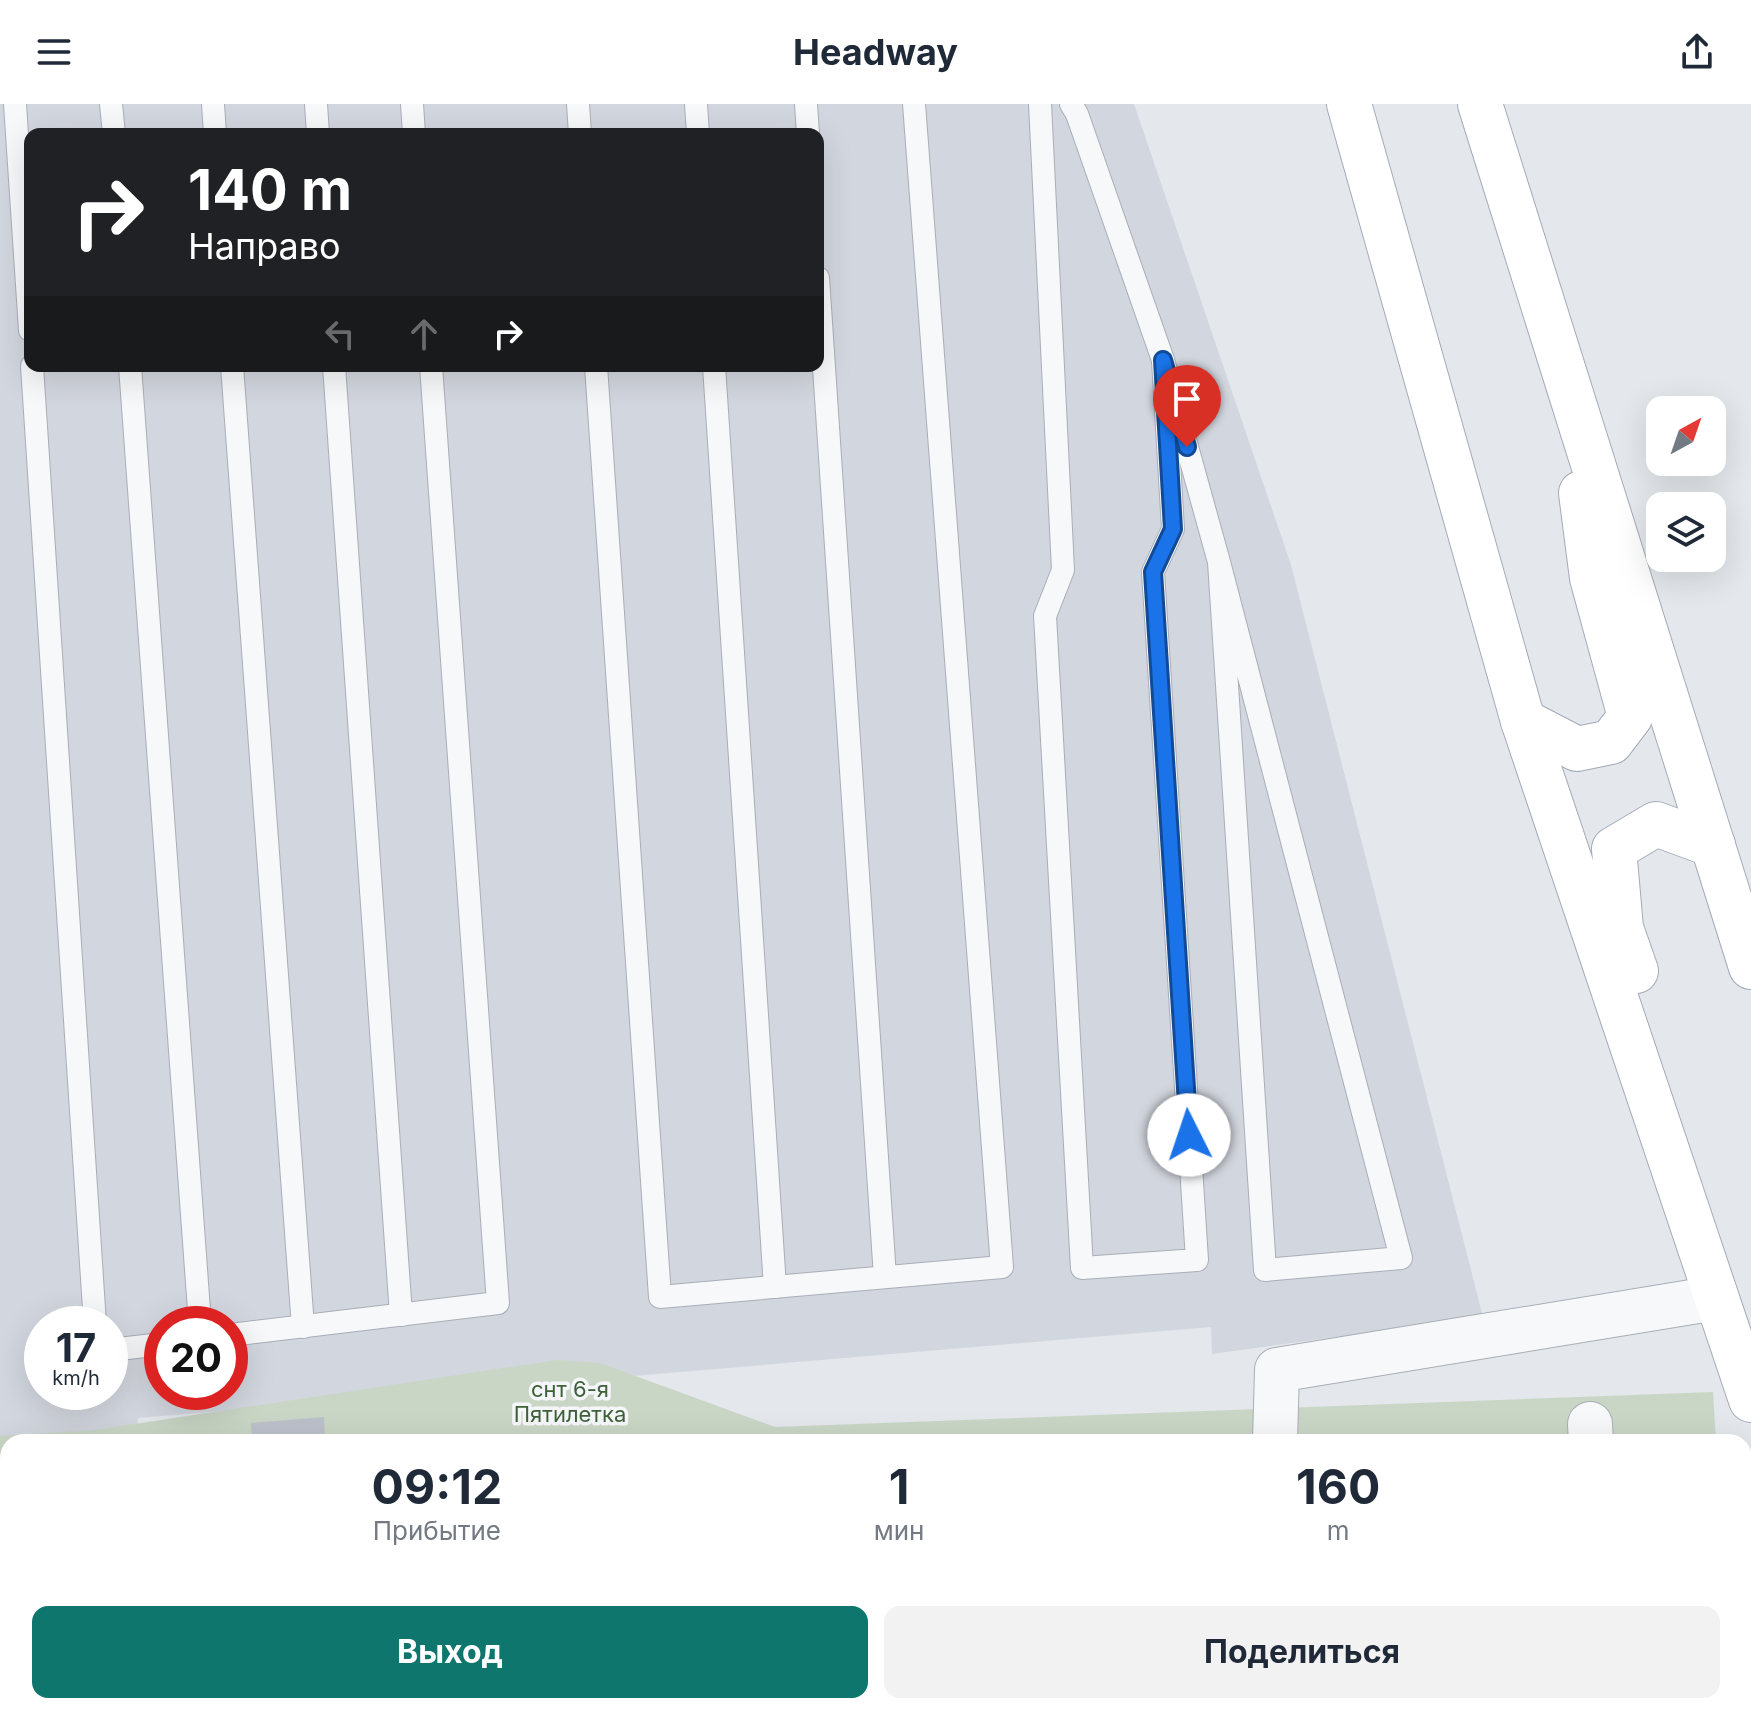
<!DOCTYPE html>
<html lang="ru">
<head>
<meta charset="utf-8">
<style>
	body { margin:0; font-family:Inter,sans-serif; background:#f2f2f3; color:#1f2937; height:100vh; display:flex; flex-direction:column; font-size:30px; white-space:nowrap }
	* { box-sizing:border-box; margin:0 }
	p { font-size:26px; color:#747a83 }
	.icon { flex:none; width:44px; height:44px; fill:none; stroke:currentColor; stroke-width:2; stroke-linecap:round; stroke-linejoin:round }
	.map { position:relative; flex:1; overflow:hidden }
	.sheet { position:absolute; left:0px; top:1330px; width:1752px; height:280px; display:flex; flex-direction:column; background:#fff; border-radius:24px 24px 0 0; box-shadow:0 8px 32px #0002 }
	.sheet>* { flex:none }
	.top-card { position:absolute; left:24px; top:24px; width:800px; height:244px; border-radius:16px; box-shadow:0 8px 32px #0002; background:#202124; color:#fff; overflow:hidden }
	.needle { width:52px; rotate:40deg }
	.tools { position:absolute; left:1646px; top:292px; display:grid; gap:16px }
	.tools a { display:grid; place-items:center; width:80px; height:80px; border-radius:16px; background:#fff; box-shadow:0 8px 32px #0002; font-size:40px }
	.speed { position:absolute; left:24px; top:1202px; display:flex; gap:16px; font-size:40px; font-weight:700; text-align:center }
	.speed>* { display:grid; place-content:center; width:104px; height:104px; border-radius:50%; background:#fff; box-shadow:0 8px 32px #0002; line-height:1 }
	.speed small { font-size:20px; font-weight:400 }
	.speed .limit { border:12px solid #d22; background:#fff; color:#111 }
	.pin { position:absolute; display:grid; place-items:center; width:68px; height:68px; color:#fff; margin:-82px -34px; border-radius:50% 50% 50% 0; rotate:-45deg; box-shadow:0 0 8px #0007 }
	.pin .icon { rotate:45deg }
	.me { position:absolute; width:88px; margin:-44px; rotate:356deg; stroke-linejoin:round; filter:drop-shadow(0 0 6px #0008) }
	.turn { display:flex; align-items:center; gap:28px; height:168px; padding:0 32px; font-size:36px }
	.turn .icon { width:104px; height:104px; stroke-width:2.5 }
	.turn b { display:block; font-size:56px; line-height:68px }
	.lanes { display:flex; align-items:center; height:76px; padding:0 32px; background:#0003; justify-content:center; gap:40px; direction:ltr }
	.lanes .off { opacity:.35 }
	.eta { display:flex; justify-content:space-evenly; align-items:center; height:136px; text-align:center }
	.eta b { font-size:48px; font-weight:700; line-height:56px }
	.button { display:flex; gap:16px; margin-top:auto; padding:16px 32px }
	.button a { flex:1; height:92px; border-radius:16px; background:#0f766e; color:#fff; font-size:32px; font-weight:700; line-height:92px; text-align:center }
	.button a+a { background:#f2f2f3; color:#1f2937 }
	header { display:flex; justify-content:space-between; align-items:center; height:104px; padding:0 32px; background:#fff; font-size:36px; font-weight:700 }
	.map>svg:first-child { display:block }
</style>
</head>
<body>
<header><svg class="icon" aria-label="menu" viewBox="0 0 24 24"><path d="M4 6h16M4 12h16M4 18h16"/></svg>Headway<svg class="icon" aria-label="share" viewBox="0 0 24 24"><path d="M12 15V3M7 8l5-5 5 5M5 13v7h14v-7"/></svg></header>
<div class="map">
<svg width="1751" height="1610" viewBox="0 0 1751 1610">
	<rect width="100%" height="100%" fill="#e4e7ec"/>
	<path fill="#d2d6de" fill-rule="evenodd" d="M0 0H1134L1291 461 1483 1213 1212 1250 1211 1223 138 1314 137 1334 8 1338 0 1365ZM30 30H818V262H30ZM42 1220H110V1288H42ZM162 1220H230V1288H162Z"/>
	<path fill="#c9d6c5" d="M557 1256 600 1259 775 1323 1713 1288 1716 1338H8V1602H1736V1610H0V1332L95 1326Z"/>
	<path fill="#bbc0ca" d="M324 1313 325 1338H252L251 1319Z"/>
	<g fill="none" stroke-linecap="round" stroke-linejoin="round">
		<defs>
			<g id="lane">
				<path d="M15 0 30 226"/>
				<path d="M111 0 114 30"/>
				<path d="M213 0 215 30"/>
				<path d="M316 0 318 30"/>
				<path d="M412 0 414 30"/>
				<path d="M578 0 580 30"/>
				<path d="M696 0 698 30"/>
				<path d="M806 0 808 30"/>
				<path d="M1040 0 1063 466 1045 512 1082 1164 1197 1156 1153 468 1173 425 1163 256"/>
				<path d="M1071 0 1077 10 1163 256 1219 458 1401 1154 1265 1166 1219 458"/>
				<path d="M818 174 885 1173"/>
				<path d="M32 262 95 1220"/>
				<path d="M130 262 200 1220"/>
				<path d="M232 262 303 1223"/>
				<path d="M334 262 401 1211"/>
				<path d="M596 262 660 1193 1002 1163 914 0"/>
				<path d="M714 262 775 1183"/>
				<path d="M230 1231 498 1199 431 262"/>
				<path d="M110 1246 162 1240"/>
			</g>
			<g id="street">
				<path d="M1590 1320 1591 1338"/>
				<path d="M1275 1338 1277 1266 1716 1194"/>
				<path d="M359 1602V1610"/>
				<path d="M740 1602 741 1610"/>
				<path d="M1166 1602V1610"/>
				<path d="M1602 1602V1610"/>
				<path d="M518 1610 594 1602"/>
			</g>
			<g id="primary">
				<path d="M1349 0 1523 617 1751 1296"/>
				<path d="M1480 0 1751 863"/>
				<path d="M1523 617 1577 645 1611 638 1630 613 1592 474 1581 389"/>
				<path d="M1636 867 1621 824 1614 745 1656 720 1713 741"/>
			</g>
		</defs>
		<use href="#lane" stroke="#a9aeb7" stroke-width="24"/>
		<use href="#street" stroke="#a9aeb7" stroke-width="46"/>
		<use href="#primary" stroke="#a3abb8" stroke-width="46"/>
		<g stroke="#c2c5cb" stroke-width="5" stroke-dasharray="6 6" stroke-linecap="butt">
			<path d="M634 1605 661 1602"/>
			<path d="M417 1610 478 1604"/>
		</g>
		<use href="#lane" stroke="#f7f8fa" stroke-width="22"/>
		<use href="#street" stroke="#f7f8fa" stroke-width="44"/>
		<use href="#primary" stroke="#fff" stroke-width="44"/>
	</g>
	<g fill="none" stroke-linecap="round" stroke-linejoin="round">
		<defs>
			<path id="route" d="M1187 343 1163 256 1173 425 1153 468 1189 1031"/>
		</defs>
		<use href="#route" stroke="#114b97" stroke-width="20"/>
		<use href="#route" stroke="#1a73e8" stroke-width="14"/>
	</g>
	<g text-anchor="middle" dominant-baseline="central" stroke-width="7" stroke-linejoin="round" paint-order="stroke">
		<g font-size="22" fill="#3f6138" stroke="#f4f6f9">
			<text x="570" y="1285">снт 6-я<tspan x="570" dy="25">Пятилетка</tspan></text>
		</g>
	</g>
</svg>
<div class="tools">
<a><svg class="needle" viewBox="-14 -14 28 28"><path d="M0-13l5 13h-10z" fill="#e53935"/><path d="M0 13l5-13h-10z" fill="#747a83"/></svg></a>
<a><svg class="icon" aria-label="layers" viewBox="0 0 24 24"><path d="M12 4l9 5-9 5-9-5zM3 14l9 5 9-5"/></svg></a>
</div>
<div class="speed"><div>17<small>km/h</small></div><div class="limit">20</div></div>
<div class="pin" style="left:1187px;top:343px;background:#d93025"><svg class="icon" aria-label="arrive" viewBox="0 0 24 24"><path d="M6 21V4h12l-3 4 3 4H6"/></svg></div>
<svg class="me" style="left:1189px;top:1031px" viewBox="-20 -20 40 40"><circle r="19" fill="#fff"/><path d="M0-13L10 11 0 6-10 11z" fill="#1a73e8"/></svg>
<div class="top-card">
<div class="turn"><svg class="icon" aria-label="right" viewBox="0 0 24 24"><path d="M7 20v-9h11M14 6l5 5-5 5"/></svg><div><b>140 m</b>Направо</div></div>
<div class="lanes"><svg class="icon off" aria-label="left" viewBox="0 0 24 24"><path d="M17 20v-9H6M10 6l-5 5 5 5"/></svg><svg class="icon off" aria-label="ahead" viewBox="0 0 24 24"><path d="M12 20V5M6 11l6-6 6 6"/></svg><svg class="icon" aria-label="right" viewBox="0 0 24 24"><path d="M7 20v-9h11M14 6l5 5-5 5"/></svg></div>
</div>
<section class="sheet">
<div class="eta">
<div><b>09:12</b><p>Прибытие</p></div>
<div><b>1</b><p>мин</p></div>
<div><b>160</b><p>m</p></div>
</div>
<div class="button"><a>Выход</a><a>Поделиться</a></div>
</section>
</div>
</body>
</html>
